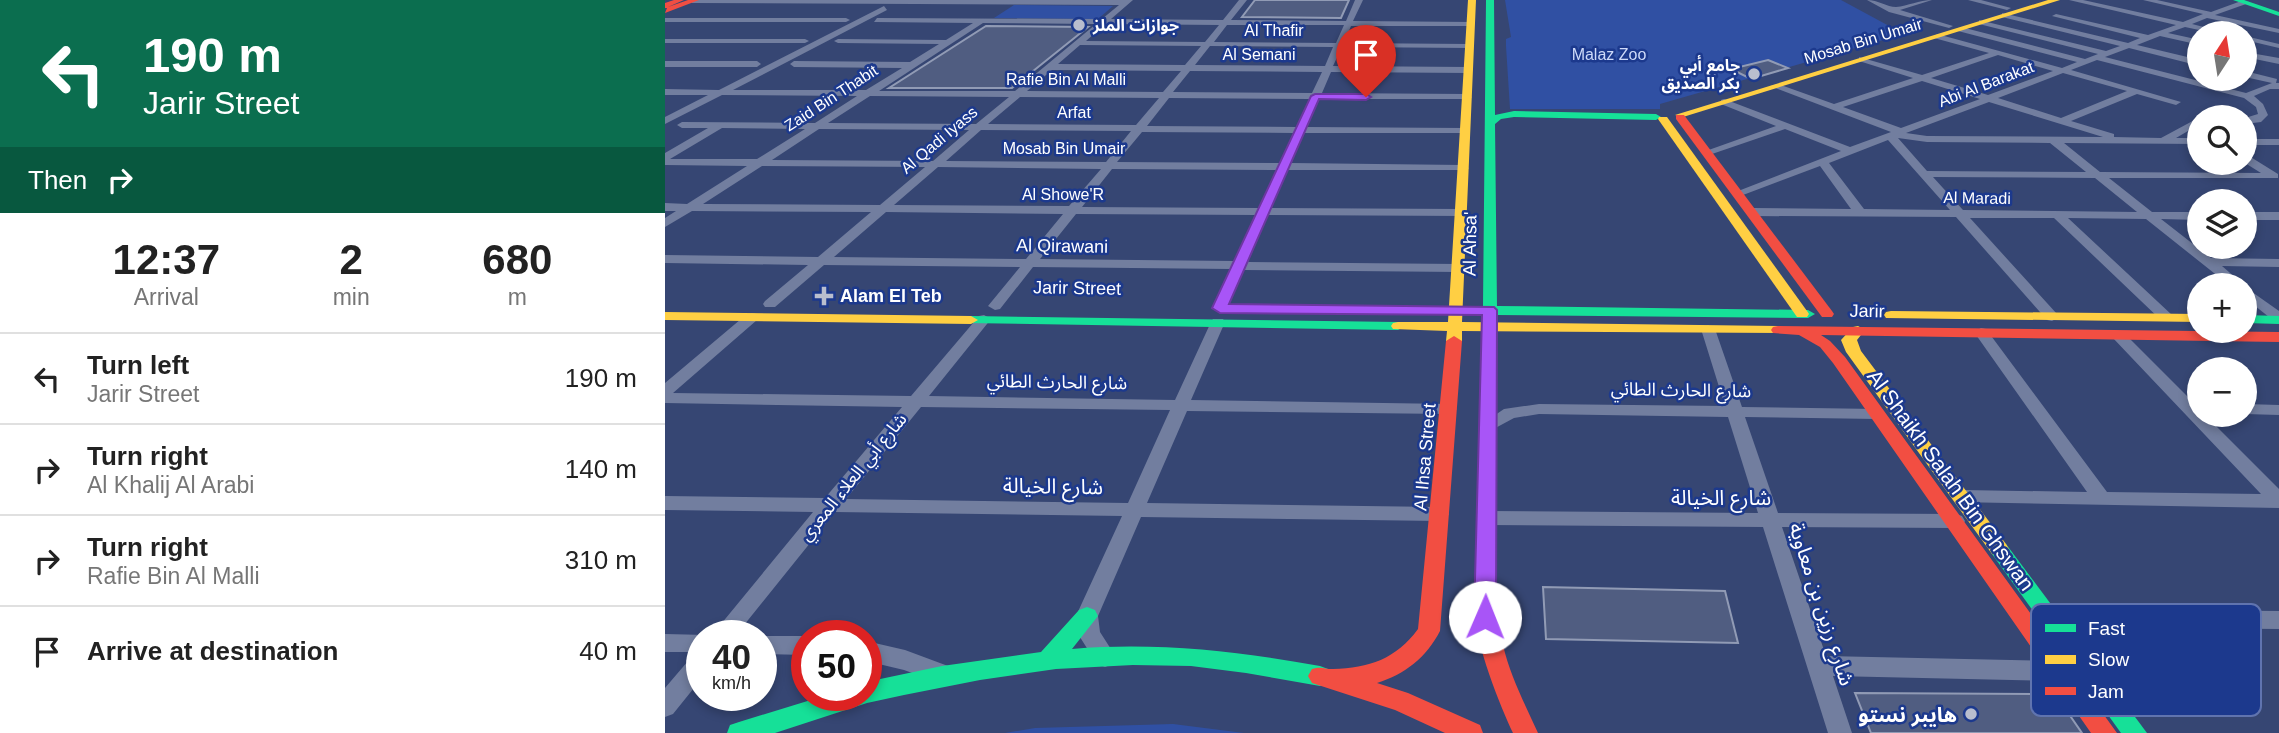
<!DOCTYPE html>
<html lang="en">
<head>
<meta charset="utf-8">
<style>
	body { margin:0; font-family:Helvetica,"Noto Sans Arabic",sans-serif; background:#f6f6f6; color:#222; height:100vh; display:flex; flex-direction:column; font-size:26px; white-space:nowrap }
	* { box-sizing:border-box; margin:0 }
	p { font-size:23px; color:#767676 }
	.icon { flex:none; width:38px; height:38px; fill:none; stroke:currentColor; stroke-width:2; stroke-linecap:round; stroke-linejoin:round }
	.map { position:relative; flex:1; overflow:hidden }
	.drawer { display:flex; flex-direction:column; background:#fff; width:665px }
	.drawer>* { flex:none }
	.banner { background:#0b6e4f; color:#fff; overflow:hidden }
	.needle { width:46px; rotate:12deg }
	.controls { position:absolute; left:1522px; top:21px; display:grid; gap:14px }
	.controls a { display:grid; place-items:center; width:70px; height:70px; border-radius:50%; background:#fff; box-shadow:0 4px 10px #0003; font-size:35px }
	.speed { position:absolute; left:21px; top:620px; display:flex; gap:14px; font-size:35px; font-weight:700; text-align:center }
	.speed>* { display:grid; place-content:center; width:91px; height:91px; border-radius:50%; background:#fff; box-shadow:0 4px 10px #0003; line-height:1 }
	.speed small { font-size:18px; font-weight:400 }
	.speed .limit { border:10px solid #d22; background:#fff; color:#111 }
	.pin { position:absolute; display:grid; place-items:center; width:60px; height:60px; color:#fff; margin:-72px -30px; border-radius:50% 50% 50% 0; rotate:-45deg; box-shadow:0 0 7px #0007 }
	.pin .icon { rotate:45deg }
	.me { position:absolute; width:77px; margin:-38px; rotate:1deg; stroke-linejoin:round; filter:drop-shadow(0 0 5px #0008) }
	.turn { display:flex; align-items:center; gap:24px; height:147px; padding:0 28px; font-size:32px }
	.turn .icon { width:91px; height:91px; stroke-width:2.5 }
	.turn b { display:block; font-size:49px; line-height:60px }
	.then { display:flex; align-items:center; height:66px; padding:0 28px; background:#0003; gap:14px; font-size:26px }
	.eta { display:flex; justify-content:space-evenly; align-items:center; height:119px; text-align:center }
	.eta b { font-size:42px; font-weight:700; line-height:49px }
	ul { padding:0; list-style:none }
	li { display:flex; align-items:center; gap:21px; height:91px; padding:0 28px; border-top:2px solid #e0e0e0 }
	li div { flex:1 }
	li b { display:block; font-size:26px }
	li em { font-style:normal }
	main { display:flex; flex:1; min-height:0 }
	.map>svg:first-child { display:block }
</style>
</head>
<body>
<main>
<section class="drawer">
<div class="banner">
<div class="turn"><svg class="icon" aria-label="left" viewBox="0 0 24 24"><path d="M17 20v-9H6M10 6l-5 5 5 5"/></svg><div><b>190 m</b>Jarir Street</div></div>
<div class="then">Then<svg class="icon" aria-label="right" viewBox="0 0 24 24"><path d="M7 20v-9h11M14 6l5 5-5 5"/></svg></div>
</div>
<div class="eta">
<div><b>12:37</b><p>Arrival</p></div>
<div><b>2</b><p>min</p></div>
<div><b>680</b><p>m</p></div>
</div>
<ul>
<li><svg class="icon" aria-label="left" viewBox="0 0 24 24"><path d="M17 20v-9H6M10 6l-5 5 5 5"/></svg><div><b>Turn left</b><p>Jarir Street</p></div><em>190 m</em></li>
<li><svg class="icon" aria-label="right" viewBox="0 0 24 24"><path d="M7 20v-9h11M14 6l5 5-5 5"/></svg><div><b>Turn right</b><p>Al Khalij Al Arabi</p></div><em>140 m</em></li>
<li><svg class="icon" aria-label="right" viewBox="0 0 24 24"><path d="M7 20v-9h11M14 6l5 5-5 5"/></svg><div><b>Turn right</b><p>Rafie Bin Al Malli</p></div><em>310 m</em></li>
<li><svg class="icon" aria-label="arrive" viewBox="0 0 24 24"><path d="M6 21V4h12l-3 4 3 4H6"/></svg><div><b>Arrive at destination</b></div><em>40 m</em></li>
</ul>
</section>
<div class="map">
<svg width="1614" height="733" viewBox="0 0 1614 733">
	<rect width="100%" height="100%" fill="#364673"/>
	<g fill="#3050a3">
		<path d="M840 0H1176L1239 34 995 104V109H845L841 46V39L846 37Z"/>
		<path d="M349 5 448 6 433 19 329 18Z"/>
		<path d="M508 724 579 733H340L370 728Z"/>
	</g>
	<g fill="#505d81" stroke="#919bb5" stroke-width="2">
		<path d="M590 0H684L676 18 577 17Z"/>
		<path d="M321 26 423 27 347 88H224Z"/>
		<path d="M1103 60 1123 68 1086 79 1066 69Z"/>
		<path d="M878 587 1060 591 1073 643 881 639Z"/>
		<path d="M1190 693 1390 694 1417 733H1206Z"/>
	</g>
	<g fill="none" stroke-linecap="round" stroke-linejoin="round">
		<g fill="#727e9f" fill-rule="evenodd">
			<path d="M24 0H468L446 19 558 20 574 0H582L566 20 681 21 690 0H698L688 21 809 22 806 26H686L679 43 805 44 809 46 805 48 677 47 668 66 804 67 808 70 804 73 666 72 657 93 802 94 807 97 805 99H654L642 127 800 128 804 129V133H639L626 163 798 165 804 168 802 170H623L606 208 796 209 802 213 800 216 603 215 583 262 793 264 800 268 793 272 579 270 562 308 555 312 548 308 566 269 368 267 335 309 330 310 323 306 355 267 159 265 110 307H100L98 304 100 301 143 265 0 263V255L153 257 206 212 27 211 0 227V218L11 211H0V203L22 204 82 166 0 165V153L43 128H17L12 125 17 122 150 123 192 96 57 95 0 124V117L43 95H0V89L54 90 219 6 222 10 68 90H201L237 68 129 67 125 64 129 61 245 62 274 44 173 43 169 41 173 39 281 40 308 23 209 22 212 18 437 19 454 5 27 3ZM318 23 431 24 350 91H214ZM440 24 554 25 540 42 421 41ZM562 25H679L671 43 549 42ZM415 45 536 46 520 65 393 64ZM545 46 668 47 660 66 530 65ZM387 70 516 71 498 92 362 91ZM525 71 657 72 647 93 508 92ZM205 96 344 97 311 124 163 123ZM355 97 494 98 471 125 323 124ZM504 98 645 99 632 127 482 126ZM57 128 140 129 92 159H5ZM154 129 304 130 268 161 107 160ZM316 130 466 131 441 162 281 161ZM477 132 629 133 615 163 452 162ZM97 166 260 167 215 205 38 204ZM273 167 436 169 404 206 229 205ZM447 169 612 170 594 208 417 207ZM221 212 398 214 361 259 169 257ZM411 214 591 215 569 261 375 259Z"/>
			<path d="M1202 0C1213 0 1222 7 1231 7 1243 6 1254 0 1267 0L1235 10 1288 26 1284 28 1224 12Z"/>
			<path d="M1303 0H1316L1346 8 1342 10Z"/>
			<path d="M1404 0H1418L1518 22 1538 14 1478 0H1492L1546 12 1579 0 1581 4 1550 15 1614 29V33L1542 18 1527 24 1562 33H1548L1520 27 1503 33 1535 40V45L1495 36 1472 45 1535 60V66L1464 48 1440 57 1581 93 1607 83 1580 77V71L1612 79 1611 83H1614V89H1605L1589 96 1598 104 1603 115 1596 122 1580 124V118L1593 114 1591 107 1579 98 1432 60 1406 70 1516 102 1511 105 1472 94 1406 121 1449 134V137L1496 138 1535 117V124L1511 138H1535V144L1399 143 1435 172 1596 173 1580 163V155L1584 156 1613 174V178H1444L1487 212H1535V220L1496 219 1546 258 1614 259V267L1557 266 1579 285H1564L1481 219 1403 218 1507 315 1509 318 1507 321H1497L1389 218H1305L1392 314 1394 317 1387 321 1382 320 1291 217 1088 216 1082 212 1088 208 1186 209 1155 166 1078 195 1074 197 1068 193 1176 151 1120 129 1047 154 1038 152 1111 126 1056 104V100L1059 99 1185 147 1226 132 1105 86 1113 84 1169 104 1248 78 1194 61V57L1257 75 1324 53 1269 38 1272 34 1397 68 1412 62 1293 31 1296 27 1420 59 1433 54 1314 24V20L1441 51 1455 46 1337 17V13L1463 43 1475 38 1387 16 1391 14 1483 35 1511 25ZM1333 55 1388 71 1323 95 1266 78ZM1398 73 1462 91 1396 118 1333 98ZM1257 81 1315 99 1236 128 1178 107ZM1324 102 1438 137 1262 136 1241 133ZM1233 138 1262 142 1385 143 1421 172 1262 171ZM1223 140 1285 210 1199 209 1164 163ZM1268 177 1430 178 1472 212 1298 210Z"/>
			<path d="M0 18H181L185 20 181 22H0Z"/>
			<path d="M1580 36 1614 44V48L1580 40Z"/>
			<path d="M0 39H140L144 41 140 43H0Z"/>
			<path d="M1580 52 1614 58V64L1580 57Z"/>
			<path d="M0 61H92L96 64 92 67H0Z"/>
			<rect x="1580" y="139" width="34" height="6"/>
			<rect x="1580" y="212" width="34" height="8"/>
			<path d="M1580 287 1614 311V322L1609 321 1580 298Z"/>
			<path d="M87 313 92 314 94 317 92 320 8 393 246 396 314 316 319 315 326 319 264 396 510 400 546 322 548 319H558L560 322 526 400 784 404 792 409 784 414 522 411 482 503 774 507 781 509 784 514 781 519 774 521 476 517 433 616 435 632 451 657 448 664 440 667 432 664 413 634 411 616 457 516 170 512 71 635H47L148 512 0 510V496L160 498 237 407 0 403V383L82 314ZM256 407 505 410 463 503 181 499Z"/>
			<path d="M1043 325 1050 329 1077 407 1212 409 1220 414 1212 419 1080 417 1113 513 1290 514 1297 516 1300 521 1297 526 1290 528 1117 527 1161 656 1396 661 1404 664 1407 671 1404 678 1396 681 1168 676 1187 733H1163L1098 527 822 525 815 523 812 518 815 513 822 511 1093 513 1063 417 874 414 849 418 823 432 814 426 839 409 874 404 1060 406 1036 329Z"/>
			<path d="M1316 328 1321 329 1442 492 1596 494 1447 337 1445 334 1447 331H1457L1535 409V415H1540L1614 489V508L1291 502 1289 497 1291 492 1298 490 1422 492 1309 332Z"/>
			<path d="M1580 404 1614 405V415L1580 414Z"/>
			<path d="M1386 609 1614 611V629L1386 627 1378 624 1375 618 1378 612Z"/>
			<path d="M0 634 42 635H37V678L8 714 0 717V688L29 654 34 652H0Z"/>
			<path d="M96 636H142V655L96 654Z"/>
			<path d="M201 641 240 650 283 666 286 673 283 680 275 683 239 670 201 661Z"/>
		</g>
		<g fill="#16e098" fill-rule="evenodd">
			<path d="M821 0H829L830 115 849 111 991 114 996 117 991 120 849 117 836 119 830 124 832 306 1143 310 1150 314 1143 318 832 315 830 590 827 596 820 598 813 596 810 590 818 315 782 314 775 310 782 306H818Z"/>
			<path d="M1568 0H1579L1614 12V16Z"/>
			<path d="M1580 315 1614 316V324L1580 323Z"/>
			<path d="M306 316 733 322 740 326 733 330 301 323 299 320 301 317Z"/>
			<path d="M1334 541 1341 544 1482 733H1456L1327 554 1324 549 1327 544Z"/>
			<path d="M422 607 430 610 433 616 407 649C491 642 572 651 655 666L663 669 667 676 663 683 655 686 581 673 526 666 468 665 391 669 315 680 239 695 202 703 110 733H62L65 725 74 722 162 695H201V682L277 666 376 652 414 610Z"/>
		</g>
		<g fill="#ffcf43" fill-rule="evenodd">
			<path d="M803 0H811L797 322 1113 326 1118 327 1120 330 1118 333 797 331V341L789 346 781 341 782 331 728 329 726 326 728 323 733 322H783Z"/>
			<path d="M1383 0H1395L1018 117 1010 115Z"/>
			<path d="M994 117H1002L1142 311 1144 314 1142 317H1132L993 119Z"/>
			<path d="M1226 311 1535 314V322L1221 318 1219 315 1221 312Z"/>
			<path d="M0 312 306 316 313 320 306 324 0 320Z"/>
			<path d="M1193 326 1200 330 1192 340 1196 351 1341 544 1344 549 1341 554 1334 557 1327 554 1181 352 1176 340 1188 327Z"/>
		</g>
		<g fill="#f24e42" fill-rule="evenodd">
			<path d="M9 0H19L3 7 23 0H34L0 13 2 8H0V3Z"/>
			<path d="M1011 115H1019L1167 311 1169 314 1167 317H1157L1011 119Z"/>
			<path d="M1113 326 1614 332V342L1156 335 1165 341 1180 357 1452 733H1426L1168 363 1155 347 1134 335 1108 333 1106 330 1108 327Z"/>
			<path d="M789 336 797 341 775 631C761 658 740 674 712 683L743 693 815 725 818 733H780L730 710 647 683 643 676 647 669C656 666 659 669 668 669 704 668 731 659 753 629L781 341Z"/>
			<path d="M820 582 827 584C835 599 833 627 838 645 845 676 860 704 873 733H848C834 703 797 615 813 584Z"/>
		</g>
	</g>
	<path fill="#a855f7" stroke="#6d37a1" stroke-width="2" d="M650 94H701L706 97 701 100 654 99 564 304 829 307 832 310 831 617 828 624 820 626 812 624 809 617 817 315 555 313 547 308 646 96Z"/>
	<g fill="#b9bece" stroke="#1c398d" stroke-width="2.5">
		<circle cx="414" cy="25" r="7"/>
		<circle cx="1089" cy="74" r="7"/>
		<path d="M155.5 285.5h7v7h7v7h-7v7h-7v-7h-7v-7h7z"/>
		<circle cx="1306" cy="714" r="7"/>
	</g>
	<g text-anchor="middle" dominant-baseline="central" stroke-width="5" stroke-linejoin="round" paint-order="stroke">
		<g font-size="16" font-weight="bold" fill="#fff" stroke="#1c398d" text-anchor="start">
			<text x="428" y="25">جوازات الملز</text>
			<text x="1075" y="65" text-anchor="end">جامع أبي<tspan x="1075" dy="18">بكر الصديق</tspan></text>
		</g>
		<g font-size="16" fill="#fff" stroke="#1c398d">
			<text x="609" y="30">Al Thafir</text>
			<text transform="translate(1198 41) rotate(-17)">Mosab Bin Umair</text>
			<text x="594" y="54">Al Semani</text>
			<text x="401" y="79">Rafie Bin Al Malli</text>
			<text transform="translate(1321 84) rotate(-21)">Abi Al Barakat</text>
			<text transform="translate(166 98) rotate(-33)">Zaid Bin Thabit</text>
			<text x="409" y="112">Arfat</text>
			<text transform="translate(274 140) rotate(-40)">Al Qadi Iyass</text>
			<text x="399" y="148">Mosab Bin Umair</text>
			<text x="398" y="194">Al Showe'R</text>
			<text transform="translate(1312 198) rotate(1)">Al Maradi</text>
		</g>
		<g font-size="16" fill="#cedaf9" stroke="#1c398d">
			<text x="944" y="54">Malaz Zoo</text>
		</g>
		<g font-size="18" fill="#fff" stroke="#1c398d">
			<text transform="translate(805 244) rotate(-89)">Al Ahsa'</text>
			<text transform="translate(397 246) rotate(1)">Al Qirawani</text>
			<text transform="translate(412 288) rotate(1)">Jarir Street</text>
			<text transform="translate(1202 311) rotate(1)">Jarir</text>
			<text transform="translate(392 382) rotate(1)">شارع الحارث الطائي</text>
			<text transform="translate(1016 390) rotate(1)">شارع الحارث الطائي</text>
			<text transform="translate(760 457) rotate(-85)">Al Ihsa Street</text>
			<text transform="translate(188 477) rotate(-51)">شارع أبي العلاء المعري</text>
		</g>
		<g font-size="18" font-weight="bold" fill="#fff" stroke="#1c398d" text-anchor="start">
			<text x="175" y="296">Alam El Teb</text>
		</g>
		<g font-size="21" fill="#fff" stroke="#1c398d">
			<text transform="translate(1286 480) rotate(54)">Al Shaikh Salah Bin Ghswan</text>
			<text transform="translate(388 486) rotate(1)">شارع الخيالة</text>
			<text x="1056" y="497">شارع الخيالة</text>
			<text transform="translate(1157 604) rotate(72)">شارع رزين بن معاوية</text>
		</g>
		<g font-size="21" font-weight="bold" fill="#fff" stroke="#1c398d" text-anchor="end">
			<text x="1292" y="714">هايبر نستو</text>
		</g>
	</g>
	<rect x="1366" y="604" width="230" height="112" rx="10" fill="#1c398d" stroke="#6074af" stroke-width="2"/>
	<rect x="1380" y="624" width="31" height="8" fill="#16e098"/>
	<rect x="1380" y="655" width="31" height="9" fill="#ffcf43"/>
	<rect x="1380" y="687" width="31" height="8" fill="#f24e42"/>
	<g font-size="19" fill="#fff">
		<text x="1423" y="635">Fast</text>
		<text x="1423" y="666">Slow</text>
		<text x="1423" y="698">Jam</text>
	</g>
</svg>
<div class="controls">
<a><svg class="needle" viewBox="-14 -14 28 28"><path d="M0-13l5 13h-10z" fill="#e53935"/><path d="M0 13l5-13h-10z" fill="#767676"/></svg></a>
<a><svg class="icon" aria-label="search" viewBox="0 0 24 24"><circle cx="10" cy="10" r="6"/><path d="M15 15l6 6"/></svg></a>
<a><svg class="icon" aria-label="layers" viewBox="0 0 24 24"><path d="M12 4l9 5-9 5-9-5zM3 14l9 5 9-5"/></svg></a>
<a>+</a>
<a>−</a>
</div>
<div class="speed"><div>40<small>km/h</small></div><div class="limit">50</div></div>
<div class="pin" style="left:701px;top:97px;background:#d93025"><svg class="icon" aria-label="arrive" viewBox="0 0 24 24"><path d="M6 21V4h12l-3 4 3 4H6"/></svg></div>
<svg class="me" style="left:820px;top:617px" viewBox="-20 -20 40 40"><circle r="19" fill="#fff"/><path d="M0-13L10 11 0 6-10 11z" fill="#a855f7"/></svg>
</div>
</main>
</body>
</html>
